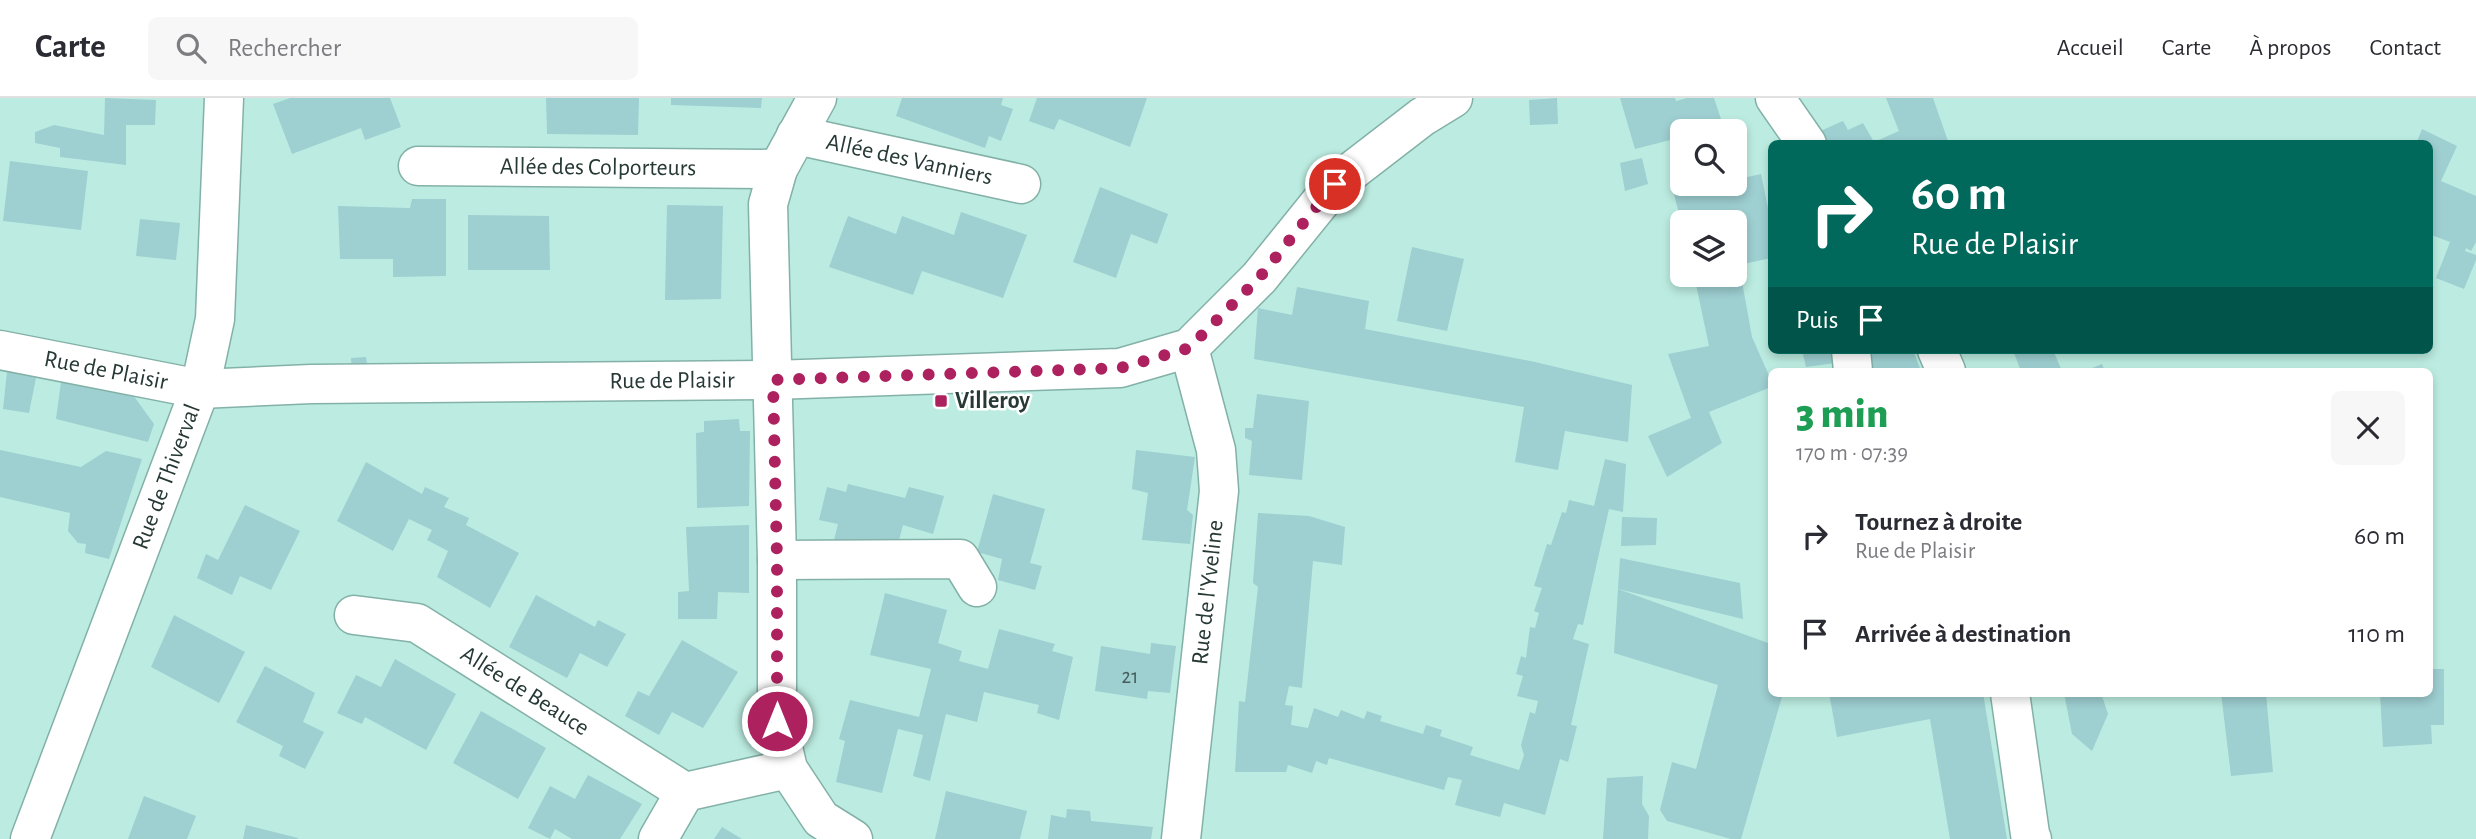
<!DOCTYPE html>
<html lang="fr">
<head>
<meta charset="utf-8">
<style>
	body { margin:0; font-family:"Alegreya Sans",sans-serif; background:#f7f7f7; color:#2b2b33; height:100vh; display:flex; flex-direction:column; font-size:26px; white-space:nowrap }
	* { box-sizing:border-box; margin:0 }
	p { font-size:23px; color:#7c7c81 }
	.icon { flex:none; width:38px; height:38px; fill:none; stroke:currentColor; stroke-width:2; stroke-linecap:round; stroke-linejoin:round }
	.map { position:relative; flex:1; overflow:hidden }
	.details { position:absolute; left:1768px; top:270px; width:665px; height:329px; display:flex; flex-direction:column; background:#fff; border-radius:10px; box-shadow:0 4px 10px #0003 }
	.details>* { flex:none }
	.guide { position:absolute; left:1768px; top:42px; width:665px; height:214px; border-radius:10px; box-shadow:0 4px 10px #0003; background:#00695c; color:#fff; overflow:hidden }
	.tools { position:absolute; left:1670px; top:21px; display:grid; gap:14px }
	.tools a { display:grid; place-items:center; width:77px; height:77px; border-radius:10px; background:#fff; box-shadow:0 4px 10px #0003; font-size:35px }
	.pin { position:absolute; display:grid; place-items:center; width:60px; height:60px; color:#fff; margin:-30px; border:4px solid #fff; border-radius:50%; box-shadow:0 2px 7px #0007 }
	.me { position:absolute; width:77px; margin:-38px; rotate:0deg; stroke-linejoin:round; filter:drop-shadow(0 0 5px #0008) }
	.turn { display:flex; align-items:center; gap:24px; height:147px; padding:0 28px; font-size:32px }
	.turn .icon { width:91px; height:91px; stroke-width:2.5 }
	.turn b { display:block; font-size:49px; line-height:60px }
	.then { display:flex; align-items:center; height:66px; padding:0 28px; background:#0003; gap:14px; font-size:26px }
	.round { display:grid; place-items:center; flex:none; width:74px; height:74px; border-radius:10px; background:#f7f7f7 }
	.head { display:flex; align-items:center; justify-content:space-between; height:119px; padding:0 28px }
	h1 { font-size:42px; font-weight:800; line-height:52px; color:#1e9e55 }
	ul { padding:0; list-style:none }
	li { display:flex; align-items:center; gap:21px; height:98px; padding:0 28px }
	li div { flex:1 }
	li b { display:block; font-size:26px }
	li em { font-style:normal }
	header { display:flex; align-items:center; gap:42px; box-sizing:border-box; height:98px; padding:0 35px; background:#fff; border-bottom:2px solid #e1e1e2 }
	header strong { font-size:33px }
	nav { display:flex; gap:38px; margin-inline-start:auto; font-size:24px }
	.search { width:490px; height:63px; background:#f7f7f7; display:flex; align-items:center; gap:18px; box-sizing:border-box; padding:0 24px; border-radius:10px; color:#7c7c81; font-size:26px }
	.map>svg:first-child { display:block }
</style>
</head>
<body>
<header>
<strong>Carte</strong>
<div class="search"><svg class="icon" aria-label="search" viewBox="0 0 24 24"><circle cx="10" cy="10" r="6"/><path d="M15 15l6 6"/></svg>Rechercher</div>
<nav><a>Accueil</a><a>Carte</a><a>À propos</a><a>Contact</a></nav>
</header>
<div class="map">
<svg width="2476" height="741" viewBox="0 0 2476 741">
	<rect width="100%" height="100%" fill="#bcece1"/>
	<g fill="#9ecfd1">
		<path d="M105 0 156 2 155 27H126V67L60 59V50L35 45V34L54 27 104 37Z"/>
		<path d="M290 0H390L401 29 365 42 361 30 292 56 273 6Z"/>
		<path d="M546 0H639L638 37 547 36Z"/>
		<path d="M671 0H762L761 10 671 7Z"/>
		<path d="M902 0H1003L1001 7 1013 11 1001 43 989 38 985 50 896 18Z"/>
		<path d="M1037 0H1147L1130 49 1059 21 1054 32 1029 23Z"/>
		<path d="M1557 0 1558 26 1530 27 1529 2Z"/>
		<path d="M1620 0H1675L1676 3 1687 0H1714L1725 33H1682V39L1635 51Z"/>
		<path d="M1886 0H1933L1949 46H1825L1818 34 1843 23 1848 32 1863 25 1874 44 1899 33Z"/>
		<path d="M2422 31 2457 48 2441 83 2476 98V144L2471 153 2466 150 2465 153 2476 157V162L2464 191 2436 180 2450 144 2429 136V46H2416Z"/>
		<path d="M1642 60 1648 86 1625 93 1620 65Z"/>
		<path d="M10 63 88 73 81 132 3 123Z"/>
		<path d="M1761 76 1768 110 1771 109V160L1739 167 1752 239 1771 282V289L1709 314 1722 345 1667 379 1648 338 1691 320 1668 256 1709 248 1694 177H1734V124H1681L1674 96 1720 86H1734V82Z"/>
		<path d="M1100 89 1168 116 1157 146 1131 136 1116 180 1073 164Z"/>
		<path d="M412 101H446V178L393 179V161H340L338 108 410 110Z"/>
		<path d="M667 107 723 108 721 201 665 202Z"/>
		<path d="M961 114 1027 137 1003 200 922 173 913 197 829 169 848 118 896 136 902 118 954 137Z"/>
		<path d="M468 117 549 118 550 172H468Z"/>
		<path d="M140 121 180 125 176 162 136 158Z"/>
		<path d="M1412 149 1464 161 1447 233 1397 223Z"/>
		<path d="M1297 189 1369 203 1365 231 1535 264 1632 287 1628 344 1565 333 1558 372 1515 364 1524 309 1254 261 1258 210 1292 217Z"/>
		<path d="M1802 252H1841L1843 264 1806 269Z"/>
		<path d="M1863 252H1913L1921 273H1869Z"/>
		<path d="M2021 252H2053L2062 273H2021L2014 255Z"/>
		<path d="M366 259 368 272 352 273 351 260Z"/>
		<path d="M2102 266 2105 273H2085Z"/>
		<path d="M7 274 36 280 29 315 3 311Z"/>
		<path d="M61 284 133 297 154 326 148 344 56 321Z"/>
		<path d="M1257 296 1309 303 1302 382 1249 377 1252 343 1245 340V330H1253Z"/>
		<path d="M739 321 740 333H750L749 408 697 410 696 335 704 334V323Z"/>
		<path d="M0 352 81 369 106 353 142 361 109 461 85 455 86 446 78 445 68 433 70 415 0 399Z"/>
		<path d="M1136 352 1195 359 1187 412 1193 417 1190 446 1142 442 1148 395 1132 391Z"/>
		<path d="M1605 361 1626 366 1623 414 1609 411 1583 527 1578 526 1573 541 1589 546 1571 627 1577 628 1568 664 1560 661 1545 717 1504 705 1500 719 1455 707 1462 682 1448 679 1444 692 1329 660 1327 667 1316 663 1312 675 1288 667 1286 674H1235L1239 603 1245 604 1258 489 1253 485 1258 415 1309 418 1345 429 1342 467 1313 463 1302 590 1289 588 1285 607 1293 608 1291 627 1308 630 1314 610 1338 619 1341 612 1364 621 1367 613 1382 618 1380 623 1423 636 1426 627 1442 632 1440 638 1473 649 1470 657 1519 672 1524 657 1521 647 1530 614 1535 616 1538 603 1517 598 1523 578 1516 576 1521 558 1526 560 1530 529 1535 530 1539 515 1534 513 1542 490 1534 488 1547 446 1551 447 1562 414 1566 415 1569 402 1594 408Z"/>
		<path d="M366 364 422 396 425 389 449 400 444 409 469 420 466 427 519 455 490 510 437 479 448 453 427 442 432 432 409 421 393 453 337 423Z"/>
		<path d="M848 386 905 400 909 389 944 398 933 436 903 427 895 457 834 442 838 426 819 422 827 389 846 394Z"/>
		<path d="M993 396 1045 411 1030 465 1042 468 1035 492 998 482 1002 461 977 454Z"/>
		<path d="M245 407 300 433 271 492 240 478 232 497 197 480 206 456 218 462Z"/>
		<path d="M1622 419 1657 420 1656 447 1621 448Z"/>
		<path d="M749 427V495L718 494 717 521H678V494L689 493 686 429Z"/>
		<path d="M1620 460 1740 485 1743 521 1618 491Z"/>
		<path d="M1618 491 1771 546V595H1783L1741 741H1731L1667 723 1660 712 1672 664 1696 671 1718 587 1614 555Z"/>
		<path d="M885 495 947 512 938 545 962 553 959 563 988 571 999 531 1055 546 1052 553 1073 559 1059 622 1037 615 1039 607 984 594 977 624 946 616 930 683 913 678 923 637 898 631 882 695 836 684 845 643 839 641 850 602 919 619 931 571 870 557Z"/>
		<path d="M536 497 595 529 598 522 626 536 607 569 580 555 567 580 509 549Z"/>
		<path d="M174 517 245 554 219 605 151 569Z"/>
		<path d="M682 542 738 574 703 630 672 614 659 637 625 618 638 593 649 598Z"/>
		<path d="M1151 545 1176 548 1170 595 1148 593 1147 601 1095 593 1101 548 1150 556Z"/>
		<path d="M395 561 456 596 426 652 365 619 362 626 337 615 356 577 381 589Z"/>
		<path d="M265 568 315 595 303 624 324 634 305 671 279 658 283 648 236 624Z"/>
		<path d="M2429 571H2444V627H2431L2432 646 2383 649 2380 595H2429Z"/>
		<path d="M1829 595H1983L2007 741H1950L1930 621 1837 639Z"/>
		<path d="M2064 595H2101L2108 616 2092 653 2072 636Z"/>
		<path d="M2221 595H2266L2273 674 2231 678Z"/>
		<path d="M481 613 546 650 518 701 453 665Z"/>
		<path d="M588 677 642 706 620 741H572L555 731 550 741 528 730 550 688 575 701Z"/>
		<path d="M1643 678 1642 706 1649 718 1648 741H1603L1607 680Z"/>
		<path d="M946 693 1027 713 1020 741H935Z"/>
		<path d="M144 698 196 718 187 741H128Z"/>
		<path d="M1067 711 1090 713 1091 723 1153 729 1151 741H1048L1051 717 1066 720Z"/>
		<path d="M246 727 298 740V741H243Z"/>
		<path d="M722 729 742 741H714Z"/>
	</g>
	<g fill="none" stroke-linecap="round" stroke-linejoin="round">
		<defs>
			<g id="minor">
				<path d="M817 0 778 71 768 106 777 462V623L788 671 821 721 853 741"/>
				<path d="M1775 0 1807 46"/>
				<path id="s1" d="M796 37 1021 86"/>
				<path id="s2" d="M418 68 778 71"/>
				<path id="s3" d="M0 252 200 291 311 286 773 282 1120 270 1189 250 1259 180 1335 86 1422 19 1453 0"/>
				<path d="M1851 252 1853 273"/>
				<path d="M1937 252 1946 273"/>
				<path d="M777 462 960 461 977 489"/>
				<path id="s4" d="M354 517 417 525 685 694"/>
				<path d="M2010 595 2030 736 2032 741"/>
				<path id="s5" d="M30 741 200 291 215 221 224 0"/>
				<path d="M658 741 685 694 788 671"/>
				<path id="s6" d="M1181 741 1219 393 1216 352 1189 250"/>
			</g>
		</defs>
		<use href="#minor" stroke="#83b1a7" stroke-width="41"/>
		<use href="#minor" stroke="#fff" stroke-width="38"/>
	</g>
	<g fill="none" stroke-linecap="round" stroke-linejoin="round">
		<path stroke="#ad215f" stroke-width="12" stroke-dasharray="0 21.6" d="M777 623V462L773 282 1120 270 1189 250 1259 180 1335 86"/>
	</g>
	<rect fill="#ad215f" stroke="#fff" stroke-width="2.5" x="934" y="296" width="14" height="14" rx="3.5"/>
	<g text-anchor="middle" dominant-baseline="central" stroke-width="5" stroke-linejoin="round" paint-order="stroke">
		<g font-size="21" fill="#445e5c">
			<text x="1130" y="578">21</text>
		</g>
		<g font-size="24" fill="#263935" stroke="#fff">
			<text stroke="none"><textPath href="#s1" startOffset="116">Allée des Vanniers</textPath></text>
			<text stroke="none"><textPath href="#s2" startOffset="180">Allée des Colporteurs</textPath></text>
			<text stroke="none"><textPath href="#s3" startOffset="108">Rue de Plaisir</textPath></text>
			<text stroke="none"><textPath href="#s3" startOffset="676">Rue de Plaisir</textPath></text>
			<text stroke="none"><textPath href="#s5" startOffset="387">Rue de Thiverval</textPath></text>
			<text stroke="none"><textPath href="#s6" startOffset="248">Rue de l'Yveline</textPath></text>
			<text stroke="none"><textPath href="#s4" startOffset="191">Allée de Beauce</textPath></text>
		</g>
		<g font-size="24" font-weight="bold" fill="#263935" stroke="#fff" text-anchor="start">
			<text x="955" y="303">Villeroy</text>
		</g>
	</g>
</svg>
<div class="tools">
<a><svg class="icon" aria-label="search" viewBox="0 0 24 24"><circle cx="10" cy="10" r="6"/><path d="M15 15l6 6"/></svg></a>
<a><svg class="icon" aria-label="layers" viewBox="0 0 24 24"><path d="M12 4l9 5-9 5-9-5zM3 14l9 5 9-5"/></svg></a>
</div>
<div class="pin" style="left:1335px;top:86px;background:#d93025"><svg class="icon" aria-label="arrive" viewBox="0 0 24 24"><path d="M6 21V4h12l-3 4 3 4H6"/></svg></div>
<svg class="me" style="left:777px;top:623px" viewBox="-20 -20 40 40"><circle r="17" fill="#ad215f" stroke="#fff" stroke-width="3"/><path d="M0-11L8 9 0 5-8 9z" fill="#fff"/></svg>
<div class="guide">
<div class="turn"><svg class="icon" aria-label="right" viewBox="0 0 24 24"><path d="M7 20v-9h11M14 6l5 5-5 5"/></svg><div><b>60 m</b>Rue de Plaisir</div></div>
<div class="then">Puis<svg class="icon" aria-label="arrive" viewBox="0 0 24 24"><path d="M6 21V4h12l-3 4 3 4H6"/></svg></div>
</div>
<section class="details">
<div class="head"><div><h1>3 min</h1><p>170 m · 07:39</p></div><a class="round"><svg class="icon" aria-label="close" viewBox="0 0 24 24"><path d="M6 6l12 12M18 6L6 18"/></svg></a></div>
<ul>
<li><svg class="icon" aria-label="right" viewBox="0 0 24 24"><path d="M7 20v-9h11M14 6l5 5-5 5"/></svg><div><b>Tournez à droite</b><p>Rue de Plaisir</p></div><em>60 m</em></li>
<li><svg class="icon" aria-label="arrive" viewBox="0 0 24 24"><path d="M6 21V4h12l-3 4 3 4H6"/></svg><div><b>Arrivée à destination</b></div><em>110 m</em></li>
</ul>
</section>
</div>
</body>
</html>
